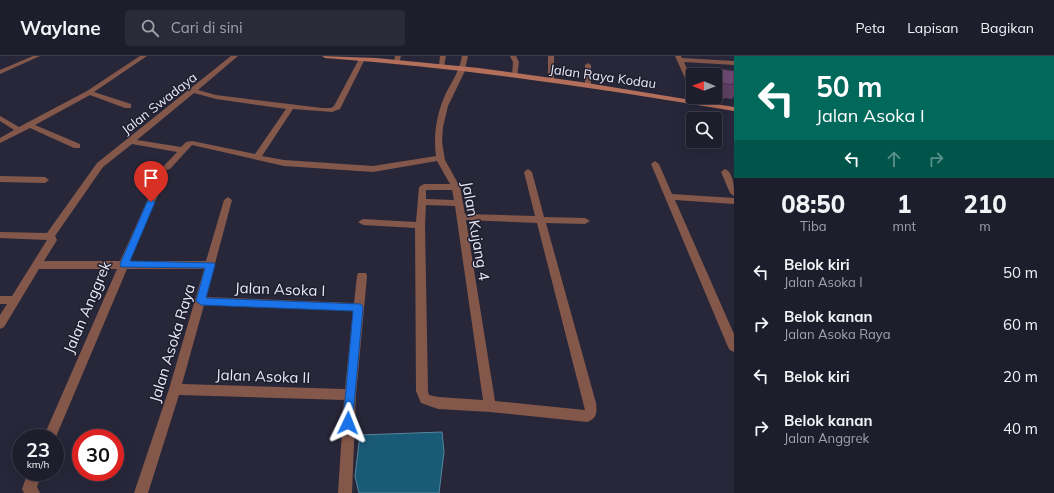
<!DOCTYPE html>
<html lang="id">
<head>
<meta charset="utf-8">
<style>
	body { margin:0; font-family:Mulish,sans-serif; background:#2b2a38; color:#f1f3f6; height:100vh; display:flex; flex-direction:column; font-size:15px; white-space:nowrap }
	* { box-sizing:border-box; margin:0 }
	p { font-size:13px; color:#a1a2a9 }
	.icon { flex:none; width:22px; height:22px; fill:none; stroke:currentColor; stroke-width:2; stroke-linecap:round; stroke-linejoin:round }
	.map { position:relative; flex:1; overflow:hidden }
	.drawer { display:flex; flex-direction:column; background:#1e1d2c; width:320px }
	.drawer>* { flex:none }
	.hud { background:#00695c; color:#fff; overflow:hidden }
	.needle { width:26px; rotate:271deg }
	.controls { position:absolute; left:686px; top:12px; display:grid; gap:8px }
	.controls a { display:grid; place-items:center; width:36px; height:36px; border-radius:4px; background:#1e1d2c; box-shadow:0 4px 16px #0002,0 0 0 1px #3c3b48; font-size:20px }
	.speed { position:absolute; left:12px; top:373px; display:flex; gap:8px; font-size:20px; font-weight:700; text-align:center }
	.speed>* { display:grid; place-content:center; width:52px; height:52px; border-radius:50%; background:#1e1d2c; box-shadow:0 4px 16px #0002,0 0 0 1px #3c3b48; line-height:1 }
	.speed small { font-size:10px; font-weight:400 }
	.speed .limit { border:6px solid #d22; background:#fff; color:#111 }
	.pin { position:absolute; display:grid; place-items:center; width:34px; height:34px; color:#fff; margin:-41px -17px; border-radius:50% 50% 50% 0; rotate:-45deg; box-shadow:0 0 4px #0007 }
	.pin .icon { rotate:45deg }
	.me { position:absolute; width:44px; margin:-22px; rotate:2deg; stroke-linejoin:round; filter:drop-shadow(0 0 3px #0008) }
	.turn { display:flex; align-items:center; gap:14px; height:84px; padding:0 16px; font-size:18px }
	.turn .icon { width:52px; height:52px; stroke-width:2.5 }
	.turn b { display:block; font-size:28px; line-height:34px }
	.lanes { display:flex; align-items:center; height:38px; padding:0 16px; background:#0003; justify-content:center; gap:20px; direction:ltr }
	.lanes .off { opacity:.35 }
	.eta { display:flex; justify-content:space-evenly; align-items:center; height:68px; text-align:center }
	.eta b { font-size:24px; font-weight:800; line-height:28px }
	ul { padding:0; list-style:none }
	li { display:flex; align-items:center; gap:12px; height:52px; padding:0 16px }
	li div { flex:1 }
	li b { display:block; font-size:15px }
	li em { font-style:normal }
	header { display:flex; align-items:center; gap:24px; box-sizing:border-box; height:56px; padding:0 20px; background:#1e1d2c; border-bottom:1px solid #3c3b48 }
	header strong { font-size:19px }
	nav { display:flex; gap:22px; margin-inline-start:auto; font-size:14px }
	.search { width:280px; height:36px; background:#2b2a38; display:flex; align-items:center; gap:10px; box-sizing:border-box; padding:0 14px; border-radius:4px; color:#a1a2a9; font-size:15px }
	main { display:flex; flex:1; min-height:0 }
	.map>svg:first-child { display:block }
</style>
</head>
<body>
<header>
<strong>Waylane</strong>
<div class="search"><svg class="icon" aria-label="search" viewBox="0 0 24 24"><circle cx="10" cy="10" r="6"/><path d="M15 15l6 6"/></svg>Cari di sini</div>
<nav><a>Peta</a><a>Lapisan</a><a>Bagikan</a></nav>
</header>
<main>
<div class="map">
<svg width="734" height="437" viewBox="0 0 734 437">
	<rect width="100%" height="100%" fill="#28273a"/>
	<path fill="#195a77" stroke="#57859d" d="M442 376 444 396 439 437H359L355 420 360 379Z"/>
	<g fill="none" stroke-linecap="round" stroke-linejoin="round">
		<g fill="#835749" fill-rule="evenodd">
			<path d="M33 0H40L0 18V14Z"/>
			<path d="M395 0H401L399 7 394 6Z"/>
		</g>
		<g fill="#835749" fill-rule="evenodd">
			<path d="M140 0H147L94 36 131 48V52H125L90 39 35 69 80 88V92H74L30 72 0 87V82L14 74 0 65V60L19 71 87 35Z"/>
			<path d="M231 0H238L198 34 216 39 322 52H331L334 50 359 3 364 2 365 3 340 53 332 56 293 53 262 100 284 104 373 110 436 100C433 79 437 56 446 37 452 25 460 14 462 0H468L464 17 448 50 443 71 442 86 445 104 460 131 465 158 535 160 524 116 528 113 532 116 544 161 585 162 590 165 585 168 546 167 596 347C597 357 597 362 587 366L490 356 438 353 421 347 416 335 415 172 363 169 358 166 363 163 416 166 419 131 424 128H450L437 105 373 116 284 110 192 89 170 113 167 114 163 111 177 96 132 88 103 111 55 180 57 184 44 205H120L152 134 156 131 160 134 130 205H206L224 144 228 141 232 144 206 241 354 247 357 220 358 217H366L367 220 356 339 352 437H338L344 344 179 339 148 437H134L169 333 204 213H127L55 383 43 382 117 213H39L4 271 0 273V259L7 248H0V240H12L47 184 0 182V176L47 177 97 107ZM194 37 216 43 286 53 255 98 192 85 186 86 181 91 137 84ZM426 134H452L454 144 426 143ZM426 149 455 150 483 344 438 341 429 339 428 335 425 169ZM466 164 537 167 585 354 495 345ZM204 249 353 255 345 333 182 328Z"/>
			<path d="M440 0H446L444 10 439 9Z"/>
			<path d="M510 0H516L519 6 517 21 512 20 513 6Z"/>
			<path d="M548 0H554V24L551 26 548 24Z"/>
			<path d="M675 0H681L682 2 734 5V9L684 6 693 26V35L690 33Z"/>
			<path d="M588 7 591 9V29L588 31 585 29V9Z"/>
			<path d="M694 41H700L702 49H696Z"/>
			<path d="M655 105 659 108 672 138 734 142V148L675 144 734 278V296L730 294 728 291 651 108Z"/>
			<path d="M725 113C734 117 734 132 734 140L730 137 721 116Z"/>
			<path d="M0 120 45 121 49 124 45 127 0 126Z"/>
			<path d="M28 416H42L37 431 40 437H24L22 433Z"/>
		</g>
		<path fill="#b46f5a" fill-rule="evenodd" d="M322 0 376 2 479 12 581 26 734 51V55C598 32 462 12 325 2Z"/>
	</g>
	<path fill="#5e3f63" d="M704 11 734 15V40L732 43 725 42 724 43 712 41H715V19H700Z"/>
	<path fill="#6d4973" stroke="#4c3350" d="M704 11 734 15V28L733 27V29L715 26V19H706Z"/>
	<path fill="#1a73e8" stroke="#114b97" d="M151 143 155 146 130 205 214 207 215 209 206 242 361 248 363 251 352 371 348 372 344 371 343 367 353 255 201 249 196 245 205 212 121 211 120 208 147 146Z"/>
	<g text-anchor="middle" dominant-baseline="central" stroke-width="3" stroke-linejoin="round" paint-order="stroke">
		<g font-size="13" fill="#e8e8f5" stroke="#1e1e2f">
			<text transform="translate(603 20) rotate(8)">Jalan Raya Kodau</text>
			<text transform="translate(159 47) rotate(-38)">Jalan Swadaya</text>
		</g>
		<g font-size="15" fill="#e8e8f5" stroke="#1e1e2f">
			<text transform="translate(476 175) rotate(80)">Jalan Kujang 4</text>
			<text transform="translate(280 233) rotate(2)">Jalan Asoka I</text>
			<text transform="translate(87 251) rotate(-67)">Jalan Anggrek</text>
			<text transform="translate(172 287) rotate(-73)">Jalan Asoka Raya</text>
			<text transform="translate(263 320) rotate(2)">Jalan Asoka II</text>
		</g>
	</g>
</svg>
<div class="controls">
<a><svg class="needle" viewBox="-14 -14 28 28"><path d="M0-13l5 13h-10z" fill="#e53935"/><path d="M0 13l5-13h-10z" fill="#a1a2a9"/></svg></a>
<a><svg class="icon" aria-label="search" viewBox="0 0 24 24"><circle cx="10" cy="10" r="6"/><path d="M15 15l6 6"/></svg></a>
</div>
<div class="speed"><div>23<small>km/h</small></div><div class="limit">30</div></div>
<div class="pin" style="left:151px;top:146px;background:#d93025"><svg class="icon" aria-label="arrive" viewBox="0 0 24 24"><path d="M6 21V4h12l-3 4 3 4H6"/></svg></div>
<svg class="me" style="left:348px;top:367px" viewBox="-20 -20 40 40"><path d="M0-17L14 15 0 8-14 15z" fill="#1a73e8" stroke="#fff" stroke-width="4"/></svg>
</div>
<section class="drawer">
<div class="hud">
<div class="turn"><svg class="icon" aria-label="left" viewBox="0 0 24 24"><path d="M17 20v-9H6M10 6l-5 5 5 5"/></svg><div><b>50 m</b>Jalan Asoka I</div></div>
<div class="lanes"><svg class="icon" aria-label="left" viewBox="0 0 24 24"><path d="M17 20v-9H6M10 6l-5 5 5 5"/></svg><svg class="icon off" aria-label="ahead" viewBox="0 0 24 24"><path d="M12 20V5M6 11l6-6 6 6"/></svg><svg class="icon off" aria-label="right" viewBox="0 0 24 24"><path d="M7 20v-9h11M14 6l5 5-5 5"/></svg></div>
</div>
<div class="eta">
<div><b>08:50</b><p>Tiba</p></div>
<div><b>1</b><p>mnt</p></div>
<div><b>210</b><p>m</p></div>
</div>
<ul>
<li><svg class="icon" aria-label="left" viewBox="0 0 24 24"><path d="M17 20v-9H6M10 6l-5 5 5 5"/></svg><div><b>Belok kiri</b><p>Jalan Asoka I</p></div><em>50 m</em></li>
<li><svg class="icon" aria-label="right" viewBox="0 0 24 24"><path d="M7 20v-9h11M14 6l5 5-5 5"/></svg><div><b>Belok kanan</b><p>Jalan Asoka Raya</p></div><em>60 m</em></li>
<li><svg class="icon" aria-label="left" viewBox="0 0 24 24"><path d="M17 20v-9H6M10 6l-5 5 5 5"/></svg><div><b>Belok kiri</b></div><em>20 m</em></li>
<li><svg class="icon" aria-label="right" viewBox="0 0 24 24"><path d="M7 20v-9h11M14 6l5 5-5 5"/></svg><div><b>Belok kanan</b><p>Jalan Anggrek</p></div><em>40 m</em></li>
</ul>
</section>
</main>
</body>
</html>
